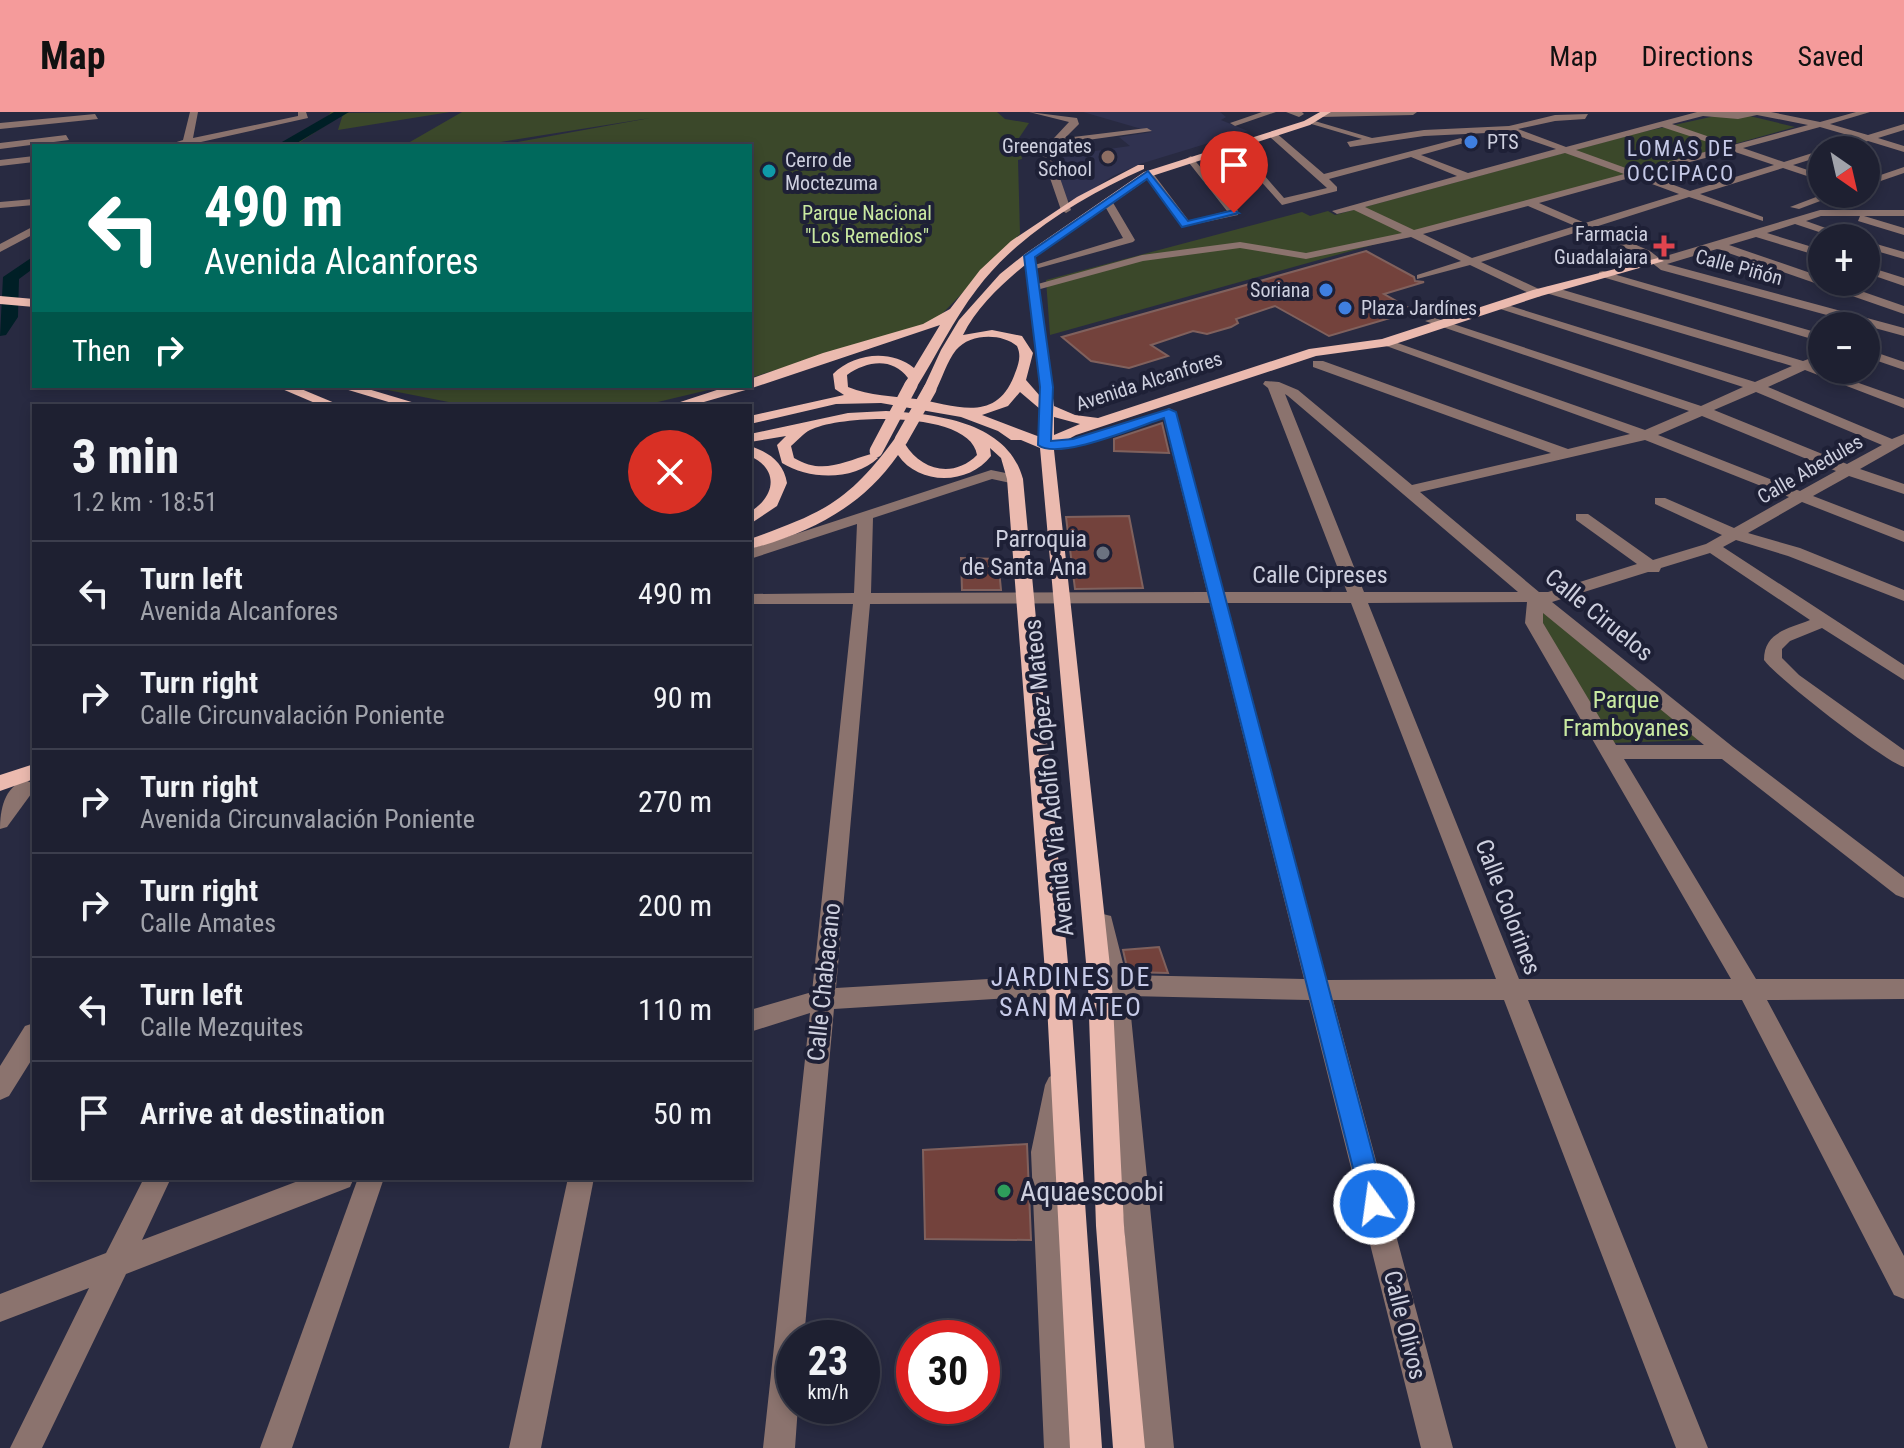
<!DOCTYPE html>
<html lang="en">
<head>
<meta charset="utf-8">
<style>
	body { margin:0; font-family:"Roboto Condensed",sans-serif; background:#2b2d3d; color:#f1f3f6; height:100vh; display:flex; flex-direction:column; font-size:30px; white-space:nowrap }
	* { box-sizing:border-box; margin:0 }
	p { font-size:26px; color:#a1a3ab }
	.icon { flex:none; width:44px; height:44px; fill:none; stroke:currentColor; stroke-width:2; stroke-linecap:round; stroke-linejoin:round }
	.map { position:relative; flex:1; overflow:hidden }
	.details { position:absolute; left:32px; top:292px; width:720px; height:776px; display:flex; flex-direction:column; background:#1e2031; border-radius:0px; box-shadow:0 4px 12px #0003,0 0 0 2px #3c3e4d }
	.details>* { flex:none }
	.hud { position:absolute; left:32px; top:32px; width:720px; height:244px; border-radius:0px; box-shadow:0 4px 12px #0003,0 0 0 2px #3c3e4d; background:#00695c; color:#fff; overflow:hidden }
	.needle { width:52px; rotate:146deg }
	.fabs { position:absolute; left:1808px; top:24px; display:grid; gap:16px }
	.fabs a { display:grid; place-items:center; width:72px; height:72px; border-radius:50%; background:#1e2031; box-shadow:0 4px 12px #0003,0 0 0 2px #3c3e4d; font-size:40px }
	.speed { position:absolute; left:776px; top:1208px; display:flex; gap:16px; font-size:40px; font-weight:700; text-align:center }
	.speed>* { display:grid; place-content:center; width:104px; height:104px; border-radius:50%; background:#1e2031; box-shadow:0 4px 12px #0003,0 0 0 2px #3c3e4d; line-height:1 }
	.speed small { font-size:20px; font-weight:400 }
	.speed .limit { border:12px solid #d22; background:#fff; color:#111 }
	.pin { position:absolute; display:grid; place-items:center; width:68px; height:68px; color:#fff; margin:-82px -34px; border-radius:50% 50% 50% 0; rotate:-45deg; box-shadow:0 0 8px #0007 }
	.pin .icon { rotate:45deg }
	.me { position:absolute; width:88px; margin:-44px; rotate:346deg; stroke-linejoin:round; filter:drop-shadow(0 0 6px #0008) }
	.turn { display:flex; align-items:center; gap:28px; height:168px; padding:0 40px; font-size:36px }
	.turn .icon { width:104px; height:104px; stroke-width:2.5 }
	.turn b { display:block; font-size:56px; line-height:68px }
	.then { display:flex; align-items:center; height:76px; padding:0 40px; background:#0003; gap:16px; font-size:30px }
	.round { display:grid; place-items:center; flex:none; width:84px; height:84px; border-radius:42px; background:#2b2d3d }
	.overview { display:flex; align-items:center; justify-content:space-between; height:136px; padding:0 40px }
	h1 { font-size:48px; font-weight:800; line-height:60px }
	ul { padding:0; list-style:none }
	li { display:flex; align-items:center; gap:24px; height:104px; padding:0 40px; border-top:2px solid #3c3e4d }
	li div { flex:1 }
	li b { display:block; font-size:30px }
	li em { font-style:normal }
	header { display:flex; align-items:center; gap:48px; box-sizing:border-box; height:112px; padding:0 40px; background:#f59b9b; color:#111 }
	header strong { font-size:38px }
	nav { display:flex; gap:44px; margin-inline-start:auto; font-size:28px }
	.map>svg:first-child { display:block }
</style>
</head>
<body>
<header>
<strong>Map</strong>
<nav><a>Map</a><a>Directions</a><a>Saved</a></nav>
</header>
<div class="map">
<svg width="1904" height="1336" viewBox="0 0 1904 1336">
	<rect width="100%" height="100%" fill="#282a41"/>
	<path fill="#303250" d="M1083 0H1220L1226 5 1221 8 1248 19 1140 52 1113 64 1074 89 1066 88 1052 45 1130 34 1119 25 1152 20Z"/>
	<g fill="#3b482a">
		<path d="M331 0 345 1 450 0 338 18 343 2 294 34H279L324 9Z"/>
		<path d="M462 0H997L1005 7 1029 11 1019 26 1022 47 1018 48 1020 122 940 204 921 214 750 266V34H496L650 6 475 34H403Z"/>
		<path d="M1733 0 1795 15 1050 223 1046 168 1302 100 1310 104 1328 99 1335 103 1638 21Z"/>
		<path d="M367 274H725L641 294H469Z"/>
		<path d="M1542 495 1700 628 1611 631 1540 512Z"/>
	</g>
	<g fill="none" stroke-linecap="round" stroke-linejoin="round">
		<g fill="#001f26" fill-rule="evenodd">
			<path d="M334 0H349L292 34H275Z"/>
			<path d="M34 144V156L19 167 18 205 6 223 0 224 3 165Z"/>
		</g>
	</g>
	<g fill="#73423c" stroke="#80615d" stroke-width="2">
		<path d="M1366 139 1414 165 1415 169 1424 170 1384 182 1414 199 1329 224 1275 194 1236 207 1238 211 1231 215 1207 222 1193 219 1151 233 1168 244 1129 256 1091 249 1062 225Z"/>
		<path d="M1162 311 1169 341 1114 339V327Z"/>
		<path d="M1129 404 1143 476 1075 477 1066 405Z"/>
		<path d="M961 446 998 447 1001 478H962Z"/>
		<path d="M1159 835 1168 861 1128 860 1123 838Z"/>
		<path d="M1027 1032 1031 1128 925 1127 923 1038Z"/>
	</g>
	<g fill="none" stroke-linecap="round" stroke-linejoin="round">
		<g fill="#8b736e" fill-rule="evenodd">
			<path d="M190 0H198L193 26 298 4V0H306L308 6 183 34H164L183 28Z"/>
			<path d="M1029 0 1077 6 1079 12 1065 26 1147 16 1152 19 1059 32 1051 40 1071 98 1066 101 1061 98 1041 40 1069 10Z"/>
			<path d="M1262 0H1276L1235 14 1230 11Z"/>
			<path d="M1286 0H1302L1304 2 1299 5Z"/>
			<path d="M1324 0H1417L1413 3 1321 5Z"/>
			<path d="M1697 0H1771L1820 10 1856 0H1870L1830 12 1868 23 1904 12V18L1878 26 1904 34V40L1868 29 1840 38H1825L1858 26 1820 15 1743 36 1784 50 1822 38V44L1793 53 1822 63V69L1783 56 1700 82 1763 105V109L1689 85 1595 115 1650 139 1659 146 1820 98H1904V104H1864L1904 116V123L1858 109 1860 104H1821L1806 109 1854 126H1837L1795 112 1767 121 1822 138V145L1756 125 1729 133 1822 165V170H1835L1904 194V202L1717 137 1667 152 1904 216V224L1661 158 1642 143 1584 118 1481 150 1541 178V184L1537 185 1470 153 1417 167V163L1461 149 1411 125 1306 147 1240 136 1143 149 1033 179 1027 175 1142 143 1240 130 1306 141 1402 121 1354 98 1337 102 1332 99 1457 64 1411 45 1329 67 1337 75V79L1282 93 1231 36V32H1237L1284 86 1327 76 1269 24V20H1275L1324 62 1461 26 1464 31 1421 43 1468 61 1556 37 1507 20 1424 24 1350 35 1347 30 1362 27 1308 11V7L1372 26 1424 18 1509 14 1555 3 1588 2 1585 7 1555 9 1518 17 1566 35ZM1757 3 1808 13 1733 33 1672 12 1703 4 1738 7ZM1662 15 1723 35 1634 59 1576 38ZM1732 39 1774 53 1690 79 1644 62ZM1565 41 1624 62 1414 118 1365 95ZM1633 65 1679 82 1585 111 1539 91ZM1528 94 1575 114 1472 146 1423 122Z"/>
			<path d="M95 2 98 7 0 17V11Z"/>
			<path d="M66 23 69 28 0 37V31Z"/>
			<path d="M34 44V50L0 54V48Z"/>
			<path d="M1191 44 1238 99V103L1182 115 1143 62 1152 60 1189 109 1227 99 1186 47Z"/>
			<path d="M1904 55V61L1866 74V68Z"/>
			<path d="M1824 82H1839L1799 97 1790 95Z"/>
			<path d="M1107 86 1112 89 1135 128 1133 130 1028 159V155L1123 126 1102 89Z"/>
			<path d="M34 87V93L0 96V90Z"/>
			<path d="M34 114V122L0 140V132Z"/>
			<path d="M1866 129 1904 140V147L1866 136Z"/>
			<path d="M1866 154 1904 166V174L1866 161Z"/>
			<path d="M1603 159 1822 222V230L1599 164V160Z"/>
			<path d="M1550 174 1803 249 1822 242V251L1816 254 1822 258 1904 287V296L1805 258 1768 275 1892 327 1904 322V332L1860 357 1904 372V382L1849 364 1813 384 1904 419V430L1802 390 1748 421 1800 436 1904 478V489L1788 444 1736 428 1723 435 1904 553V568L1822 516 1790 529 1782 537V546L1799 563 1904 638V655C1884 649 1777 566 1764 548 1764 520 1788 517 1810 508L1710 441 1661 456 1659 460H1648L1552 490 1733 635 1904 765V786L1896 783 1722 647H1624L1756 867H1904V887L1767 888 1904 1144V1187L1894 1183 1742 888H1528L1708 1336H1676L1504 888H1333L1453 1336H1421L1309 888 1129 884 1174 1336H1142L1105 883 1092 880 1088 873 1092 866 1102 863 1092 811 1095 804 1103 802 1111 804 1126 863 1304 867 1210 491 870 492 836 876 1058 863 1066 866 1070 873 1066 880 1058 883 834 897 804 1226H794V1294H798L795 1336H763L810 901 750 920V898L812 880 853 492H750V482L854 481 857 412 750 447V437L991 358 1020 364 1023 367 1015 372 992 367 873 406 871 481 1207 480 1162 300 1169 296 1176 300 1224 480H1347L1268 276 1263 272 1265 269 1279 270 1298 278 1412 373 1551 341 1313 255V249H1323L1568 337 1630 322 1378 231 1389 228 1645 318 1689 299 1425 209 1435 206 1701 294 1743 275 1491 194 1501 191 1755 270 1792 254 1546 181V175ZM1756 280 1882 333 1847 352 1714 298ZM1285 282 1288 284 1518 480H1364ZM1702 304 1836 359 1800 379 1658 323ZM1645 328 1789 385 1734 416 1665 386H1655V392L1722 423 1706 432 1653 448 1588 402H1576V408L1637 452 1548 480H1539L1420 380ZM1527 490 1525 511 1731 867H1519L1368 491ZM1227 491H1351L1496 867 1327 868ZM1543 501 1704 633H1616L1543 511Z"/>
			<path d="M1866 237 1904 250V258L1866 245Z"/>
			<path d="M25 668 32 671 34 678 7 715 0 717C0 698 4 675 25 668Z"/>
			<path d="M34 911V944L9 984 0 988V954L25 914Z"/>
			<path d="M1058 961 1067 965 1071 973 1057 1040 1076 1336H1044L1031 1040 1045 973 1049 965Z"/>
			<path d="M144 1066H171L142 1128 306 1066H354L350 1075 126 1162 42 1336H10L89 1176 0 1210V1182L106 1141Z"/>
			<path d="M358 1066H384L292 1336H260Z"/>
			<path d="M568 1066H594L541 1336H509Z"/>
		</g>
		<g fill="#ebbaaf" fill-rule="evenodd">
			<path d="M1320 0H1331L1310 13 1152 64 1035 145 1054 294 1075 303 1098 306 1309 237 1382 227 1533 178 1658 146 1664 149 1541 184 1389 234 1316 244 1076 323 1061 331 1064 334 1062 337 1054 338 1112 873 1124 1114 1145 1336H1113L1096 1114 1088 873 1040 336 1021 328H1011L998 319 961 305 881 291 836 292 750 312V304L844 283 835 277 833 262C854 241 891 237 914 256L940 213 749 277 690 294H668L729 274H750V267L823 241 923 212 950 197 980 158 1011 129 1077 85 1138 53H1144V57C1084 84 1017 123 977 177 953 208 937 243 916 276H906L904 273 908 266C892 245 867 249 847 263L848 275C870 284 893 284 916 287 955 293 995 312 1014 264 1018 253 1022 245 1017 234 1002 221 970 221 956 238 947 249 942 267 935 280L923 277 941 238 959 208 1000 162 1025 142 1144 60 1304 9ZM1025 153 1040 275V284L1026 268 1033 241 1022 224 992 218 963 223C976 196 1002 172 1025 153ZM1020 280 1040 297V325L982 303 1008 294ZM1054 305 1080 312 1054 323Z"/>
			<path d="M0 184 34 187V195L0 192Z"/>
			<path d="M275 274H294L342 294H322Z"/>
			<path d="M335 274H358L425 294H402Z"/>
			<path d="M886 299C937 302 1008 310 1023 367L1070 873 1102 1336H1070L1046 873 1007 367 1001 346 990 336 991 344C969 373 919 374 898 343 862 395 810 421 750 437V427C825 400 848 390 896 325H906L908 328 905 332C921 358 953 367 977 343 971 298 841 302 810 318 804 321 797 329 791 334L794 346C822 363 843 350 871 342L878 346C854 369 809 368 782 351L777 333 786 324 750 330V322L848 301Z"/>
			<path d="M750 334C769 340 784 351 787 371L777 394 750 412V400C776 384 779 357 750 344Z"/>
			<path d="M34 652V667L0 679V663Z"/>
		</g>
		<g stroke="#ebbaaf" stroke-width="13">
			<path d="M901 328 930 277"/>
			<path d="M876 339 911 273"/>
		</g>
	</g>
	<path fill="#1a73e8" stroke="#114b97" stroke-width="2" d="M1148 59 1188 109 1234 98 1239 101 1182 115 1147 67 1035 145 1053 275 1051 329 1073 327 1169 297 1176 300 1386 1092 1383 1100 1374 1104 1366 1100 1362 1092 1164 306C1139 314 1059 349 1038 333L1040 275 1024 144Z"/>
	<g fill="#3f7fe0" stroke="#1e2036" stroke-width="3">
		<circle cx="1471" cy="30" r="8"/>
		<circle cx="1326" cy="178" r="8"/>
		<circle cx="1345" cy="196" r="8"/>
	</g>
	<circle fill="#8d6e63" stroke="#1e2036" stroke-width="3" cx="1108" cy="45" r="8"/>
	<circle fill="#0f9aa8" stroke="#1e2036" stroke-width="3" cx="769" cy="59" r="8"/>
	<path fill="#e0444e" stroke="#1e2036" stroke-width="3" d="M1660 122h8v8h8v8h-8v8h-8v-8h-8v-8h8z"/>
	<circle fill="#6b7280" stroke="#1e2036" stroke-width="3" cx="1103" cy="441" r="8"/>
	<circle fill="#2e9e5b" stroke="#1e2036" stroke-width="3" cx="1004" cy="1079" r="8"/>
	<g text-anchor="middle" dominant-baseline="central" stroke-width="8" stroke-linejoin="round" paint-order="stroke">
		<g font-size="20" fill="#ced0df" stroke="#1e2036" text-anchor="start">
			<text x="1487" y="30">PTS</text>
			<text x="1092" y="34" text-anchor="end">Greengates<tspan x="1092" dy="23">School</tspan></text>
			<text x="785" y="48">Cerro de<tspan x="785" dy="23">Moctezuma</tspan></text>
			<text x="1648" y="122" text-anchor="end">Farmacia<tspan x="1648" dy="23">Guadalajara</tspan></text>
			<text x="1310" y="178" text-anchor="end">Soriana</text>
			<text x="1361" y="196">Plaza Jardínes</text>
		</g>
		<g font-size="20" fill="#c9e9a1" stroke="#1e2036">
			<text x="867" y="101">Parque Nacional<tspan x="867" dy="23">"Los Remedios"</tspan></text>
		</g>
		<g font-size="20" fill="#ced0df" stroke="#1e2036">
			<text transform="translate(1739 155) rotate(15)">Calle Piñón</text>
			<text transform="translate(1149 269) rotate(-18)">Avenida Alcanfores</text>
			<text transform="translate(1810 357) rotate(-30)">Calle Abedules</text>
		</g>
		<g font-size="22" letter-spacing="2" fill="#c6cae8" stroke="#1e2036">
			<text x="1681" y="36">LOMAS DE<tspan x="1681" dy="25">OCCIPACO</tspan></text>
		</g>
		<g font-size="24" fill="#ced0df" stroke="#1e2036" text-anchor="end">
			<text x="1087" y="427">Parroquia<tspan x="1087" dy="28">de Santa Ana</tspan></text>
		</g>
		<g font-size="24" fill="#ced0df" stroke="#1e2036">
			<text x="1320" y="463">Calle Cipreses</text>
			<text transform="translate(1599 503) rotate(39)">Calle Ciruelos</text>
			<text transform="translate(1049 666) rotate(-96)">Avenida Via Adolfo López Mateos</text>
			<text transform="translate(1508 795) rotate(69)">Calle Colorines</text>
			<text transform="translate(824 870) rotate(-84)">Calle Chabacano</text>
			<text transform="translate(1405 1213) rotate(76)">Calle Olivos</text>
		</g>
		<g font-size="24" fill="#c9e9a1" stroke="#1e2036">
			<text x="1626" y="588">Parque<tspan x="1626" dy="28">Framboyanes</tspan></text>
		</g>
		<g font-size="26" letter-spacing="2" fill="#c6cae8" stroke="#1e2036">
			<text x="1071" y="865">JARDINES DE<tspan x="1071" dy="30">SAN MATEO</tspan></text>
		</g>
		<g font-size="28" fill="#ced0df" stroke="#1e2036" text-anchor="start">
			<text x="1020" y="1079">Aquaescoobi</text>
		</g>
	</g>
</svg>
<div class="fabs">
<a><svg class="needle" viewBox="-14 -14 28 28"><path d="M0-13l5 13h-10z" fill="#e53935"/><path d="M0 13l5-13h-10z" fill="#a1a3ab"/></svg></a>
<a>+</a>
<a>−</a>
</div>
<div class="speed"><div>23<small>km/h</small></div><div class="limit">30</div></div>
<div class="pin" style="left:1234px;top:101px;background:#d93025"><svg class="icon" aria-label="arrive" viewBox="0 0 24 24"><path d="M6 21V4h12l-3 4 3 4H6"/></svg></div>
<svg class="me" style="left:1374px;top:1092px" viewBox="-20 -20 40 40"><circle r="17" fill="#1a73e8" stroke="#fff" stroke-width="3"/><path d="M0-11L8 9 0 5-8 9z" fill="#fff"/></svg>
<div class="hud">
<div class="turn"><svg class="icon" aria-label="left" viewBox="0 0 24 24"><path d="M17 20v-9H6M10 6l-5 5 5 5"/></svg><div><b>490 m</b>Avenida Alcanfores</div></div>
<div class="then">Then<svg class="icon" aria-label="right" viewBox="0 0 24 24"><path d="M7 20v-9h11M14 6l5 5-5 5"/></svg></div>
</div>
<section class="details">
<div class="overview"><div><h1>3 min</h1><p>1.2 km · 18:51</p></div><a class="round" style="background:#d93025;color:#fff"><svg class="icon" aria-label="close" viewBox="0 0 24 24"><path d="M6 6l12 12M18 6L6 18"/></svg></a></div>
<ul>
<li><svg class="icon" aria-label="left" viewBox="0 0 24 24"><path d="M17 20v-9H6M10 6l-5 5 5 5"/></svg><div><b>Turn left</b><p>Avenida Alcanfores</p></div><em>490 m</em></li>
<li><svg class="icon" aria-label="right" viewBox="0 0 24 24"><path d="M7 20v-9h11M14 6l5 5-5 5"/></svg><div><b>Turn right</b><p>Calle Circunvalación Poniente</p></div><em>90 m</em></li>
<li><svg class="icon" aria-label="right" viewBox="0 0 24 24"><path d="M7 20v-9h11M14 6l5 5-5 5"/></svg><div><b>Turn right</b><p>Avenida Circunvalación Poniente</p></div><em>270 m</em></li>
<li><svg class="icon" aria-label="right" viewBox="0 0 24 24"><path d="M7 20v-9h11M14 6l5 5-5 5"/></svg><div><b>Turn right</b><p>Calle Amates</p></div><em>200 m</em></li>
<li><svg class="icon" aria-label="left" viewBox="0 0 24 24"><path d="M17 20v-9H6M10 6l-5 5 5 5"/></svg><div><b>Turn left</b><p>Calle Mezquites</p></div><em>110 m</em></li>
<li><svg class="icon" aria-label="arrive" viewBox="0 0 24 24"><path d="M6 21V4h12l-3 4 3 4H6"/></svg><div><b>Arrive at destination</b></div><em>50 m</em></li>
</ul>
</section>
</div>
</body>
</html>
